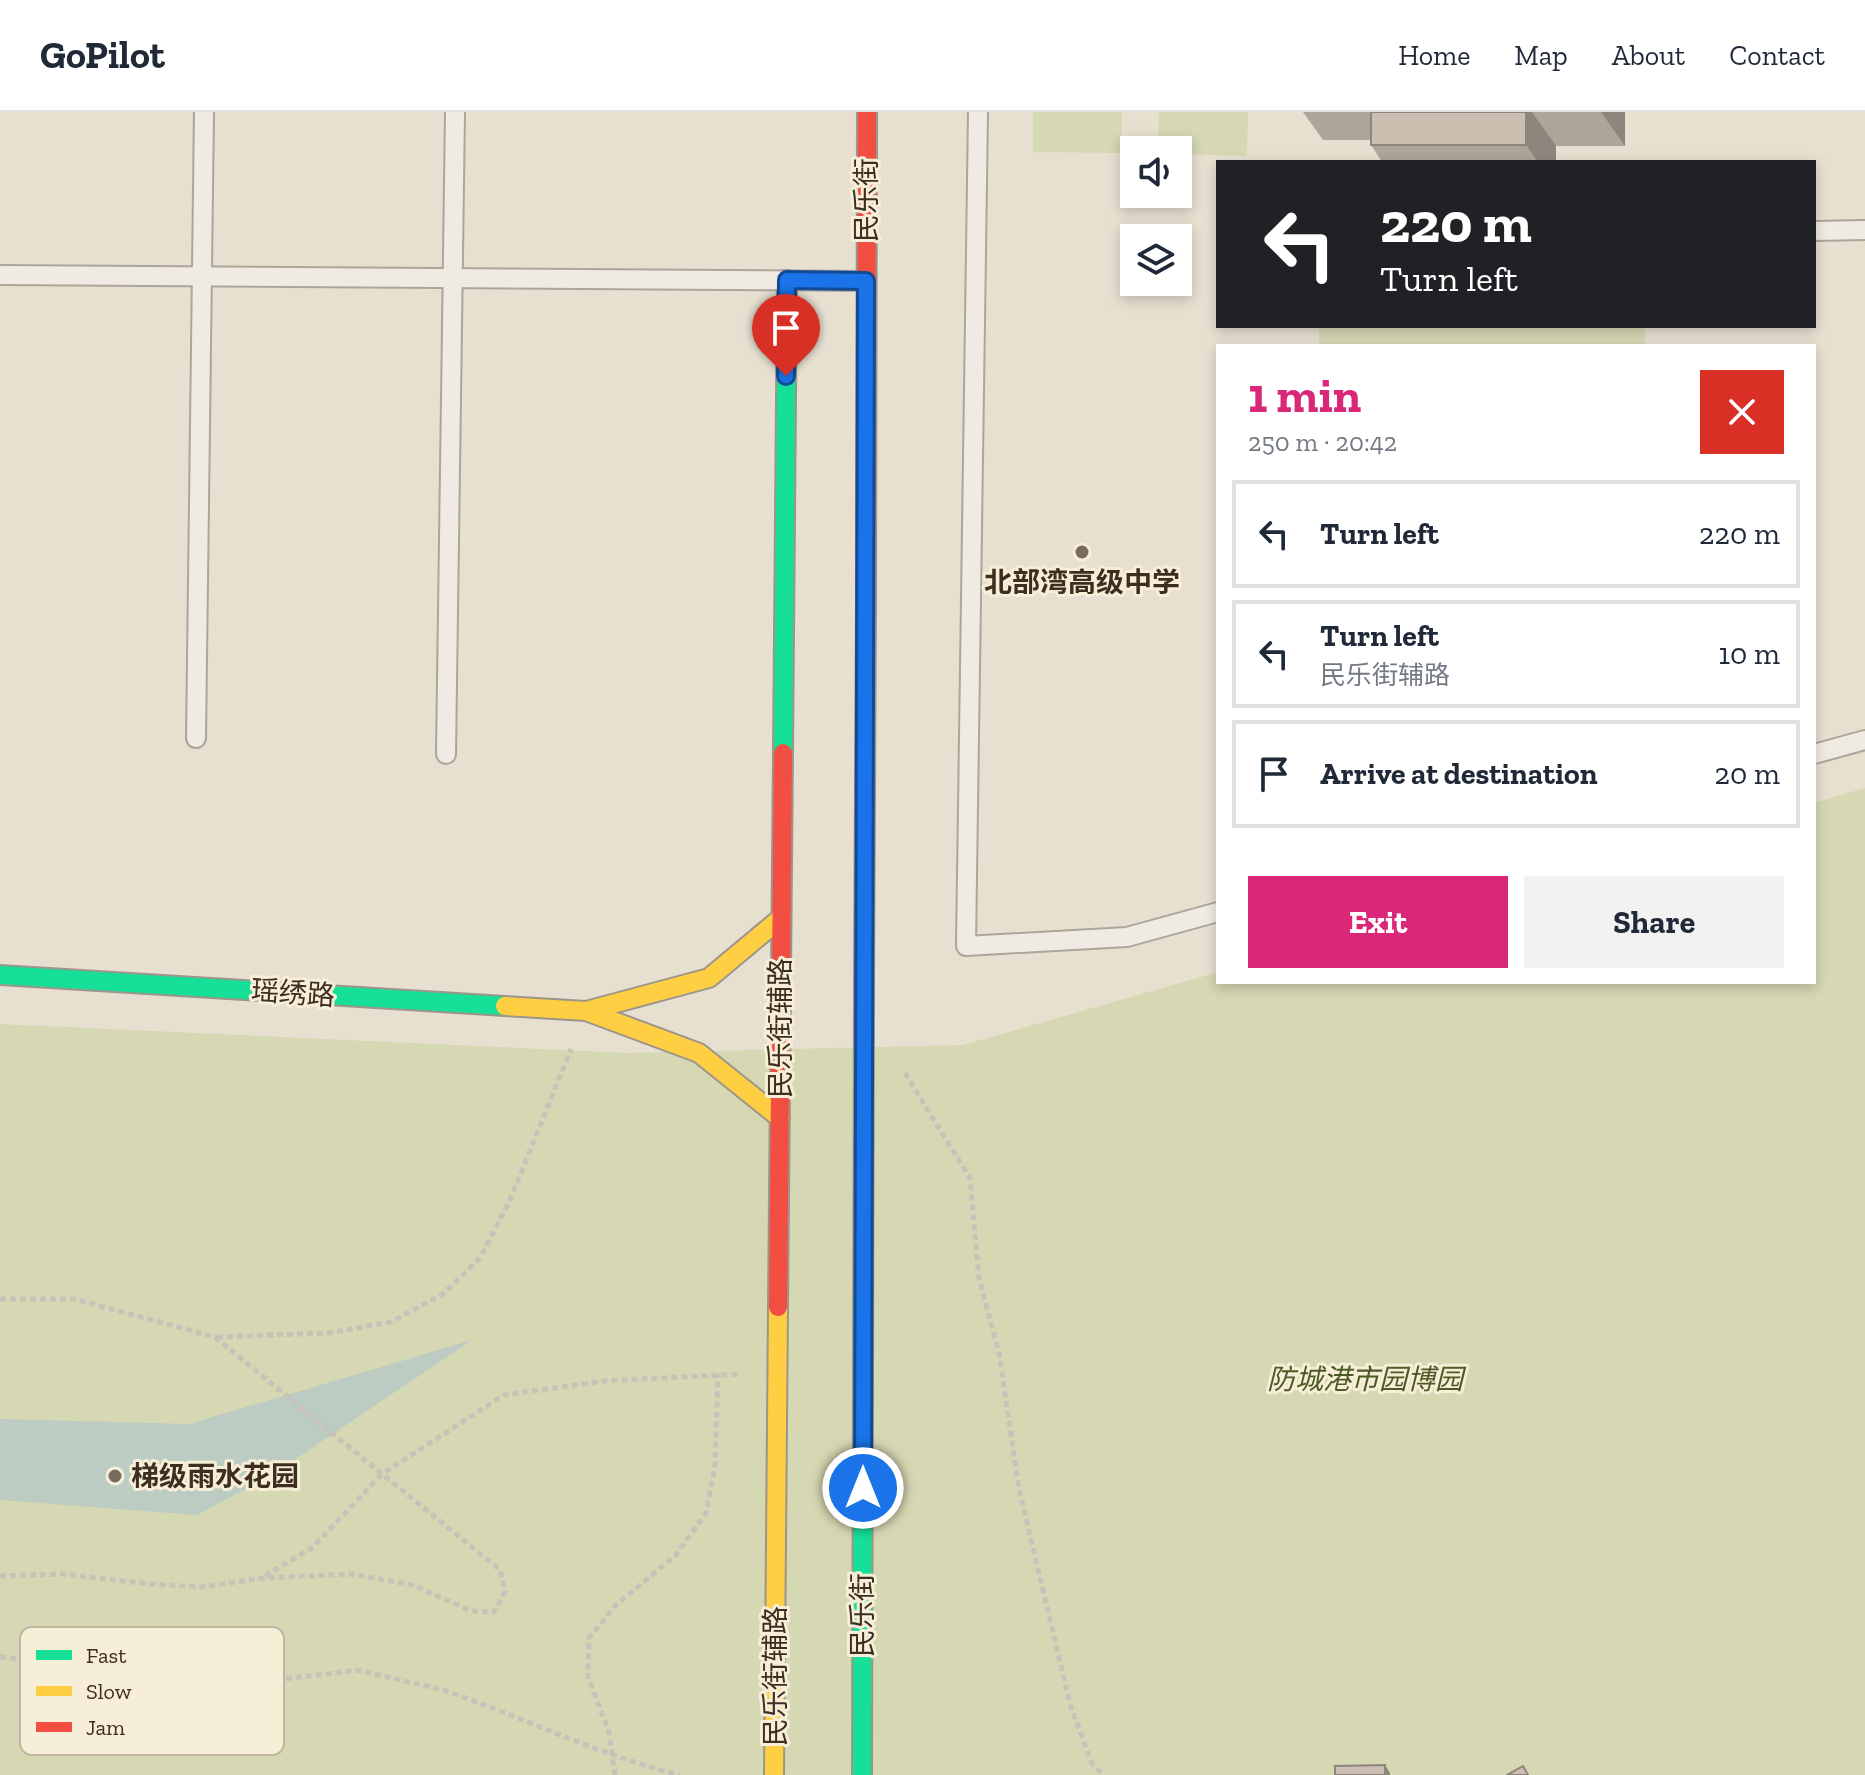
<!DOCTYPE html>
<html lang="en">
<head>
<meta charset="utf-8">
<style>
	body { margin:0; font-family:"Zilla Slab","Noto Sans SC",serif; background:#f2f2f3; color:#1f2937; height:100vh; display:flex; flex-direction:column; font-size:30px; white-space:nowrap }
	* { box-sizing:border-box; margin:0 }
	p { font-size:26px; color:#747a83 }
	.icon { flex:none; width:44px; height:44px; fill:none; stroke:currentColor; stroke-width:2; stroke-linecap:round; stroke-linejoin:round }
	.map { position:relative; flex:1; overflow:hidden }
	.panel { position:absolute; left:1216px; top:232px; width:600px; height:640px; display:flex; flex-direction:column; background:#fff; border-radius:0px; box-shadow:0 4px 12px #0003 }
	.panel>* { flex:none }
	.guide { position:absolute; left:1216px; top:48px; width:600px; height:168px; border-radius:0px; box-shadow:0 4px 12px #0003; background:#202124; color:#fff; overflow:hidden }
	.tools { position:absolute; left:1120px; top:24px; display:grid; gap:16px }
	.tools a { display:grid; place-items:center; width:72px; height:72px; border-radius:0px; background:#fff; box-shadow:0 4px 12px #0003; font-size:40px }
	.pin { position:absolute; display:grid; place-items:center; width:68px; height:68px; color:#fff; margin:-82px -34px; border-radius:50% 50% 50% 0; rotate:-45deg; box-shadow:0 0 8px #0007 }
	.pin .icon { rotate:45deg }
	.me { position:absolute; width:88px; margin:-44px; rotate:0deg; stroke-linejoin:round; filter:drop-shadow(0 0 6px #0008) }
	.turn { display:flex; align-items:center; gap:28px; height:168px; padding:0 32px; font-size:36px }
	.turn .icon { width:104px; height:104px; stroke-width:2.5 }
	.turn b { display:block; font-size:56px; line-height:68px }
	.round { display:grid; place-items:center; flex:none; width:84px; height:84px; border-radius:0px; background:#f2f2f3 }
	.summary { display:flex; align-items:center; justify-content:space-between; height:136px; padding:0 32px }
	h1 { font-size:48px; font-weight:800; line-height:60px; color:#db2777 }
	.cta { display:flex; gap:16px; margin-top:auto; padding:16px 32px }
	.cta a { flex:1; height:92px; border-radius:0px; background:#db2777; color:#fff; font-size:32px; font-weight:800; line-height:92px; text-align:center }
	.cta a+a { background:#f2f2f3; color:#1f2937 }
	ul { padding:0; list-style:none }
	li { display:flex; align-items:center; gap:24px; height:108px; margin:0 16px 12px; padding:0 16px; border:4px solid #e0e1e3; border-radius:0px }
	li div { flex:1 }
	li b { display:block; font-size:30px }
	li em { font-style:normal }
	header { display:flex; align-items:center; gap:48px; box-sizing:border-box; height:112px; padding:0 40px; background:#fff; border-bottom:2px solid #e0e1e3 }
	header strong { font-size:38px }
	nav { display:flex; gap:44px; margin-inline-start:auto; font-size:28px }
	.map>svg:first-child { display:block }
</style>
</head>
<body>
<header>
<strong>GoPilot</strong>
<nav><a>Home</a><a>Map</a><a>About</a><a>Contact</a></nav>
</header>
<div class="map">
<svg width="1865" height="1663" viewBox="0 0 1865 1663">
	<rect width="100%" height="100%" fill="#e7e0d1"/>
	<g fill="#d6d7b3">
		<path d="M1033 0H1122L1121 41 1033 40Z"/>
		<path d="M1159 0H1248L1247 44 1178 42V38H1158Z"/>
		<rect x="1319" y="214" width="326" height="20"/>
		<path d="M1865 676V1663H0V912L627 941 963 933 1218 860V870H1814V691Z"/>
	</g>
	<path fill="#bcccc2" d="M472 1228 272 1363 197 1403 0 1388V1307L189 1312Z"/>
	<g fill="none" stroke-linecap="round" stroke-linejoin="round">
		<defs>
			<g id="lane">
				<path d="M978 0 966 834 1127 825 1218 800"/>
				<path d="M1814 119 1865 118"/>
				<path d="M0 163 866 169"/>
				<path d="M196 626 204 0"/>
				<path d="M446 642 455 0"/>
				<path d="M1814 642 1865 628"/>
			</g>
			<g id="fast">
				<path d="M783 641 787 168"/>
				<path d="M0 863 505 894"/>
				<path d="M862 1663 864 865"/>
			</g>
			<g id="slow">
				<path d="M864 865 866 488"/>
				<path d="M505 894 586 899 699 941 780 1006"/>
				<path d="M586 899 709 866 781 806"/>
				<path d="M774 1663 778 1195"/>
			</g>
			<g id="jam">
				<path d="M866 488 867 0"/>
				<path d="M778 1195 783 641"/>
			</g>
		</defs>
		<use href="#lane" stroke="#ada599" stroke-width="22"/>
		<use href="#fast" stroke="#9c958a" stroke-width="22"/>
		<use href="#slow" stroke="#9c958a" stroke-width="22"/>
		<use href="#jam" stroke="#9c958a" stroke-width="22"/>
		<g stroke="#c8c2b9" stroke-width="5" stroke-dasharray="6 4" stroke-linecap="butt">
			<path d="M905 961 970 1066 979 1166 999 1241 1019 1377 1070 1592 1091 1650 1103 1663"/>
			<path d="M0 1187H75L215 1225 382 1362 504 1283 604 1269 740 1262"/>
			<path d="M217 1225 328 1221 391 1210 443 1182 480 1146 510 1088 571 937"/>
			<path d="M0 1464 63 1462 150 1472 202 1475 262 1466 352 1462 413 1473 471 1499 494 1500 505 1480 500 1458 382 1362 313 1435 262 1466"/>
			<path d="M0 1545 30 1548 138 1576 251 1571 358 1558 443 1578"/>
			<path d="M615 1663 609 1620 588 1565 589 1526 616 1493 675 1444 706 1401 715 1354 718 1262"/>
		</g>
		<use href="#lane" stroke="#efebe3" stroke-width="18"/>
		<use href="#fast" stroke="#16e098" stroke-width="18"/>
		<use href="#slow" stroke="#ffcf43" stroke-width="18"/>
		<use href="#jam" stroke="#f24e42" stroke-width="18"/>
		<path stroke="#c8c2b9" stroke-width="5" stroke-dasharray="6 4" stroke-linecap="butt" d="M443 1578C523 1605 598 1643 680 1663"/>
	</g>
	<path fill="#afa499" d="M1303 0H1625V34H1556V50H1382L1371 33V28H1323Z"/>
	<g fill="#8e867d">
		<path d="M1526 0H1532L1556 34V50H1538L1526 33Z"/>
		<path d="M1601 0H1625V34Z"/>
		<path d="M1385 1653 1390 1661V1663H1385Z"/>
	</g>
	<g fill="#cbbfb2" stroke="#8e867d" stroke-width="2">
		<rect x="1371" y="0" width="155" height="33"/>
		<path d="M1385 1653V1663H1335V1654Z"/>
		<path d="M1523 1654 1528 1663H1507Z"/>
	</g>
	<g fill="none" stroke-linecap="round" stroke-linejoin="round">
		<defs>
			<path id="route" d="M786 264 787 168 866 169 863 1376"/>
		</defs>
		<use href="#route" stroke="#114b97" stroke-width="20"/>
		<use href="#route" stroke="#1a73e8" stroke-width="14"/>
	</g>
	<g fill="#786c5e" stroke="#f7eed8" stroke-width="3">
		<circle cx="1082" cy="440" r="8"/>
		<circle cx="115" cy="1364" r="8"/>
	</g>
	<g text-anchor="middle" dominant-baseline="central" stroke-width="6" stroke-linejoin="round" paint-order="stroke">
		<g font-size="28" fill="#3d2e20" stroke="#f7eed8">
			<text transform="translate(866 88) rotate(-90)">民乐街</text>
			<text transform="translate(293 881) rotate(4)">瑶绣路</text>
			<text transform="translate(780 916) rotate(-90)">民乐街辅路</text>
			<text transform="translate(862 1503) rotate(-90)">民乐街</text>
			<text transform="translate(775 1564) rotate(-90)">民乐街辅路</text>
		</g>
		<g font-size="28" font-weight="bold" fill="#3d2e20" stroke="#f7eed8">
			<text x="1082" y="470">北部湾高级中学</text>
			<text x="131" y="1364" text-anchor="start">梯级雨水花园</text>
		</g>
		<g font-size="28" font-style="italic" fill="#4d5a26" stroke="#f7eed8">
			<text x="1365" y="1267">防城港市园博园</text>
		</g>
	</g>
	<rect x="20" y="1515" width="264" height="128" rx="12" fill="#f7eed8" stroke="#bfb4a1" stroke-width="2"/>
	<rect x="36" y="1538" width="36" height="10" fill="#16e098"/>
	<rect x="36" y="1574" width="36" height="10" fill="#ffcf43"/>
	<rect x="36" y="1610" width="36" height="10" fill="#f24e42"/>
	<g font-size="22" fill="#3d2e20">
		<text x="86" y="1551">Fast</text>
		<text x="86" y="1587">Slow</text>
		<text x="86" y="1623">Jam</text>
	</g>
</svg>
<div class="tools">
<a><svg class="icon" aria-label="sound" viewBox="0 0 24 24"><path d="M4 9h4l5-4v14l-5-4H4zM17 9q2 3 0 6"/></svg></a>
<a><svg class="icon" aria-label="layers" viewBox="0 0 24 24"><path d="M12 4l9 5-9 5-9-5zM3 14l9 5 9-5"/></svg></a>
</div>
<div class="pin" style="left:786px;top:264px;background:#d93025"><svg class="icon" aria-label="arrive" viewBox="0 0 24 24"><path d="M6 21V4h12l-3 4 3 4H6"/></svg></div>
<svg class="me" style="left:863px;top:1376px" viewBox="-20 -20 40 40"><circle r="17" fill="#1a73e8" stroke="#fff" stroke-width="3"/><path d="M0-11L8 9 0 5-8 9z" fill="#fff"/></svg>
<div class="guide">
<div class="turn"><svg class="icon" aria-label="left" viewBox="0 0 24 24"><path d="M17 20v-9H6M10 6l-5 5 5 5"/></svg><div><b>220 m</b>Turn left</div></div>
</div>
<section class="panel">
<div class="summary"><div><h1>1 min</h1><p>250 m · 20:42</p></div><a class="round" style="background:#d93025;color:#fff"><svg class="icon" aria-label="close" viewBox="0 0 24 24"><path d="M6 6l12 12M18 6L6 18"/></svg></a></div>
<ul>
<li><svg class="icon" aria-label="left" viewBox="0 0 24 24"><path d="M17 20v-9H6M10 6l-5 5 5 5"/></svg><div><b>Turn left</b></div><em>220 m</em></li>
<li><svg class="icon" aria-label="left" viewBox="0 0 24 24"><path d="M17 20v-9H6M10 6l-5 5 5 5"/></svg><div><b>Turn left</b><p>民乐街辅路</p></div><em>10 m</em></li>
<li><svg class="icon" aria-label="arrive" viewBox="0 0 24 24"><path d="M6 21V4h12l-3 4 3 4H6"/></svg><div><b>Arrive at destination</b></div><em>20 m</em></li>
</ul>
<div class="cta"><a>Exit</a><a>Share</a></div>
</section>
</div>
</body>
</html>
